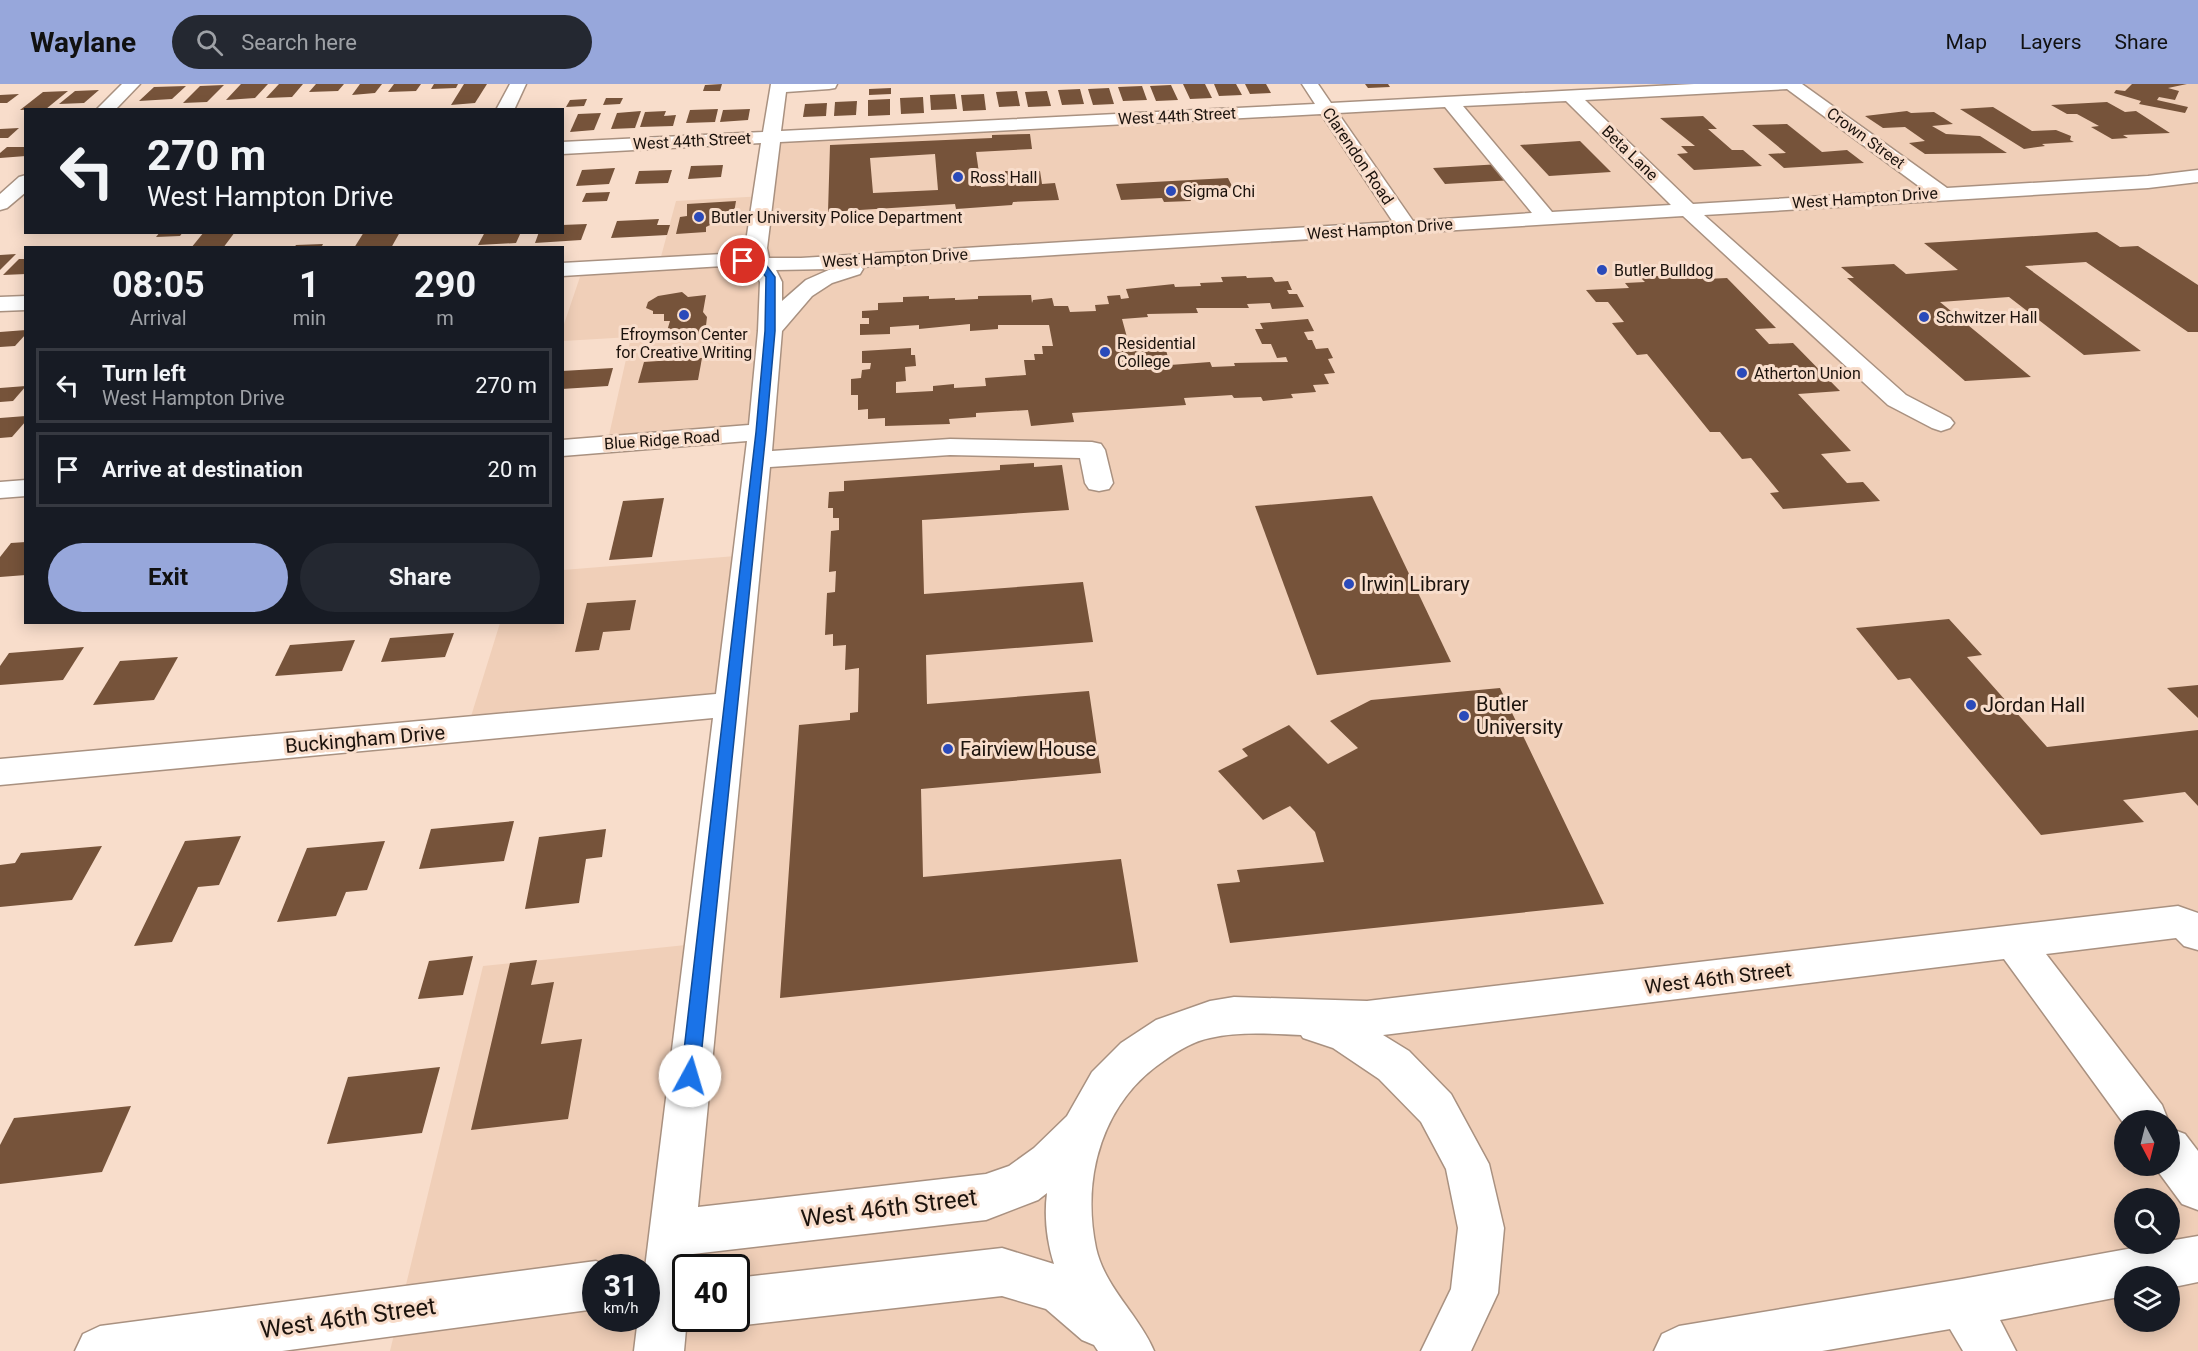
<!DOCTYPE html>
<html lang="en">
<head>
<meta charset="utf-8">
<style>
	body { margin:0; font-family:Roboto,sans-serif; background:#242831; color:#f1f3f6; height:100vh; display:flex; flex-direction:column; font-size:22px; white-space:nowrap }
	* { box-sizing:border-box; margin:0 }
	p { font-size:20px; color:#9ea1a6 }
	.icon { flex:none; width:33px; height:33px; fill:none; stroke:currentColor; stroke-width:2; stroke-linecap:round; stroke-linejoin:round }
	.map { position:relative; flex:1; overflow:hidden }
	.panel { position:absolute; left:24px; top:162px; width:540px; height:378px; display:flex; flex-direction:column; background:#171b24; border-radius:0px; box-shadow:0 3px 15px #0003 }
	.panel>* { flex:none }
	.guide { position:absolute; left:24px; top:24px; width:540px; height:126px; border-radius:0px; box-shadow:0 3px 15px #0003; background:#171b24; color:#f1f3f6; overflow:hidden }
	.needle { width:39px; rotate:173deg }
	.tools { position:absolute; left:2114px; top:1026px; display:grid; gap:12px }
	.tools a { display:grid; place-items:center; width:66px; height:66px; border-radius:50%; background:#171b24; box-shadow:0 3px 15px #0003; font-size:30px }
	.speed { position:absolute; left:582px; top:1170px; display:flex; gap:12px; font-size:30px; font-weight:700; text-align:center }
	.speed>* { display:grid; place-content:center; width:78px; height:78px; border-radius:50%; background:#171b24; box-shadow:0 3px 15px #0003; line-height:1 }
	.speed small { font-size:15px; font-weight:400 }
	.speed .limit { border:3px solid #111; border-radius:9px; background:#fff; color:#111 }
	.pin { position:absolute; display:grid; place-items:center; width:51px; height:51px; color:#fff; margin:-26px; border:3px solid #fff; border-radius:50%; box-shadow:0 2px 6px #0007 }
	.me { position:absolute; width:66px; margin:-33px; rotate:6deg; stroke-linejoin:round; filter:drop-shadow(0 0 4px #0008) }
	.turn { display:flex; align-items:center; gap:21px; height:126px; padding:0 24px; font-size:27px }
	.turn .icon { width:78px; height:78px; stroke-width:2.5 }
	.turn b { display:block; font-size:42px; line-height:51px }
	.eta { display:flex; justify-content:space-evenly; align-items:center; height:102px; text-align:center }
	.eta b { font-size:36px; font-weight:700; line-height:42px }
	.action { display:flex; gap:12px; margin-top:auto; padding:12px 24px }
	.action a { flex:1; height:69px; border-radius:36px; background:#97a7db; color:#111; font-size:24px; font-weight:700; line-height:69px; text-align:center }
	.action a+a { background:#242831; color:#f1f3f6 }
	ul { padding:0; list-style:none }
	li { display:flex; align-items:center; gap:18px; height:75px; margin:0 12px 9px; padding:0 12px; border:3px solid #363941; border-radius:0px }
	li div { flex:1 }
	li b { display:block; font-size:22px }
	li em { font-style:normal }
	header { display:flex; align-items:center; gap:36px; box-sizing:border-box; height:84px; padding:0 30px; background:#97a7db; color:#111 }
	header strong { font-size:28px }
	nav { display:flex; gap:33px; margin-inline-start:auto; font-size:21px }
	.search { width:420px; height:54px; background:#242831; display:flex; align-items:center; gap:15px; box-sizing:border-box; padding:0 21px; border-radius:33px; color:#9ea1a6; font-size:22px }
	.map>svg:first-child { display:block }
</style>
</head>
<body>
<header>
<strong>Waylane</strong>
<div class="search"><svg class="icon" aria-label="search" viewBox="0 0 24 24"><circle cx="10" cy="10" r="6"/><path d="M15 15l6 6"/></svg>Search here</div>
<nav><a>Map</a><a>Layers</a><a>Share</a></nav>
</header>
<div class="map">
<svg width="2198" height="1267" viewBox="0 0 2198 1267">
	<rect width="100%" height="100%" fill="#f8ddcb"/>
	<path fill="#f0cfb8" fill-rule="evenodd" d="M1811 0H2198V1267H390L483 882 705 859 731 622 468 642 500 539 562 538 563 486 748 471 761 348 607 360 631 253 563 257V243L582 187 659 180 676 117 764 112 771 52ZM2124 1036H2169V1082H2124ZM2124 1114H2169V1160H2124ZM596 1184H646V1234H596ZM686 1184H736V1234H686ZM2124 1192H2169V1238H2124Z"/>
	<g fill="#76533a" fill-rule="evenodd">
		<path d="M241 0H268L255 14 226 16Z"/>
		<path d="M279 0H303L292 13 266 14Z"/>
		<path d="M316 0H344L338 7 309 8Z"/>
		<path d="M360 0H382L375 9 352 11Z"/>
		<path d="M394 0H421L416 7 388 8Z"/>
		<path d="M434 0H458L456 4 431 5Z"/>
		<path d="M464 0H487L475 19 451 21Z"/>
		<path d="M722 0 720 7H703L705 1Z"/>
		<path d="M1183 0H1205L1212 14 1190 15Z"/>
		<path d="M1214 0H1236L1242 11 1219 12Z"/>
		<path d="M1245 0H1266L1271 9 1250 10Z"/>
		<path d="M1365 0H1388L1390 3 1368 4Z"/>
		<path d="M2132 0H2187L2168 4 2179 7 2175 16 2159 13 2157 16 2188 23 2185 29 2139 20 2141 17 2114 9 2116 6 2125 7Z"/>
		<path d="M224 1 207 18 183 19 200 2Z"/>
		<path d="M1171 1 1178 16 1156 17 1150 2Z"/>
		<path d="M186 2 172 15 139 17 154 3Z"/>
		<path d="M1142 2 1147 16 1123 17 1118 3Z"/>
		<path d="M891 4V10L869 11V5Z"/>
		<path d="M1109 4 1114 20 1093 21 1088 5Z"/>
		<path d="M1080 5 1084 20 1062 21 1058 6Z"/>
		<path d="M99 6 84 19 59 20 75 7Z"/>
		<path d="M68 7 46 25 20 26 43 8Z"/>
		<path d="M1017 7 1020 22 999 23 996 8Z"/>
		<path d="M1047 7 1051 22 1028 23 1025 8Z"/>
		<path d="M19 10 7 19H0V11Z"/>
		<path d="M955 10 957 25 931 26 930 11Z"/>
		<path d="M984 10 986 26 963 27 961 11Z"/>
		<path d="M923 13 924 29 901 30 900 14Z"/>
		<path d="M606 14H623L620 20 603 21Z"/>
		<path d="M587 15 584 22 566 23 570 16Z"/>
		<path d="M890 15V31L868 32V16Z"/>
		<path d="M857 17 856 31 834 32 835 18Z"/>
		<path d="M2107 18 2125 28 2136 27 2170 49 2123 51 2128 54 2112 55 2091 43 2099 42 2077 30H2067L2051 21Z"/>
		<path d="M827 19 826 32 803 33 805 20Z"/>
		<path d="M1993 23 2032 47 2056 46 2071 52 2070 56 2074 58 2042 60 2045 62 2024 65 1960 25Z"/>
		<path d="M718 25 715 38 686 39 690 26Z"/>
		<path d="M750 25 748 36 720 38 723 26Z"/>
		<path d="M641 27 635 44 611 45 617 29Z"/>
		<path d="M666 27 664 32 676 31 673 42 640 43 645 28Z"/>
		<path d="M1907 27 1911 29 1934 28 1953 40 1932 42 1946 50 1980 52 2007 69 1925 70 1909 59 1925 57 1905 43 1883 44 1865 32Z"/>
		<path d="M601 29 594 46 570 48 578 30Z"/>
		<path d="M1703 32 1717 45H1708L1732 66H1743L1762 82 1694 86 1677 70 1688 69 1681 62H1695L1660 34Z"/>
		<path d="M1787 40 1822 68 1847 66 1864 79 1784 84 1768 70 1786 69 1752 41Z"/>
		<path d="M19 44 8 54H0V45Z"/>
		<path d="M1030 50 1032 65 976 68 981 103 1006 101 1005 87H1040L1042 100 1055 99 1059 116 1013 118 1012 121 956 125 955 120 828 128 830 61 992 54V51ZM935 70 938 106 873 109 870 74Z"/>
		<path d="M1580 57 1611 88 1549 92 1520 61Z"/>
		<path d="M7 63H26V72L0 74V69Z"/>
		<path d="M1501 80 1514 96 1445 100 1433 84Z"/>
		<path d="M723 81 721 93 688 95 691 82Z"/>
		<path d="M615 84 609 100 576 102 582 86Z"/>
		<path d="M672 86 668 99 635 100 639 87Z"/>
		<path d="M1228 94 1233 104H1223L1226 110 1189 112 1191 117 1164 118 1162 114 1121 116 1116 100Z"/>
		<path d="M610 108 607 117 582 118 586 109Z"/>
		<path d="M736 117 734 129 718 130V137L706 143V148L676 150 680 133 687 132V120Z"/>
		<path d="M659 135 657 141H670L667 151 611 154 617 137Z"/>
		<path d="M587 140 581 156 535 159 539 148H562V141Z"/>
		<path d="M160 148H183L180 152 156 153Z"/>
		<path d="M204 148H235L223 164H191Z"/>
		<path d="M364 148H400L391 164H354Z"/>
		<path d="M485 148H521L516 159 478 161Z"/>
		<path d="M2097 148 2120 163 2138 162 2198 201V248H2188L2086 178 2025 182 2141 267 2084 271 2009 213 1940 218 2031 293 1965 297 1847 194H1854L1841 183 1894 180 1906 190 1958 186 1924 159Z"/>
		<path d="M323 160 321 164H294L296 161Z"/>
		<path d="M16 170 0 186V171Z"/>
		<path d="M19 175H26V190L3 191Z"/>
		<path d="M1700 190 1706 195 1727 194 1776 244 1755 245 1769 260 1793 259 1840 307 1798 310 1851 367 1821 370 1847 399 1863 398 1880 417 1783 425 1770 409 1779 408 1751 374 1742 375 1720 348H1710L1647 270 1637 271 1612 239 1624 238 1608 218H1596L1586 206 1629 204 1625 199 1645 198 1640 193Z"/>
		<path d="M1246 192 1247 194 1272 193 1275 198 1288 197 1292 206H1287L1289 210H1297L1304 223 1272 225 1270 219 1247 220 1249 224H1196L1198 229 1147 230 1148 233 1122 235 1128 257 1141 256 1143 262 1155 261 1156 266H1166L1170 281 1210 278 1212 283 1235 282 1234 279 1288 278 1286 273 1277 274 1271 260H1262L1255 245H1263L1260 239 1308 235 1314 247 1304 248 1308 256H1312L1316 265 1328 264 1333 274 1328 275 1335 289 1324 290 1329 300 1313 301 1316 308 1291 310 1293 314 1263 317 1261 313 1234 314 1232 311 1184 314 1186 321 1072 329 1074 338 1031 342 1028 326 976 329V333L949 335 950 340 885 342V334L868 335V325L858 326V311H851V295L861 294 862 286 870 285 871 279H862V267L911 264V271H915L916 282 905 283 906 297 896 298V309L933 307V302L954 300V304L986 302 985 294 1026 291 1024 276H1035L1034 270H1043L1042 262H1053L1049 241H998V245L970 247V240L919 245V241L890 243V250L860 251V240H869V234H862V227L878 226V219L903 218V213L929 212V215L955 214V216L978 215V212L1031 211 1032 219 1033 216 1052 214 1054 222H1068L1070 228 1096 227 1095 221 1109 220 1107 212 1120 211 1121 215 1129 214 1126 205 1174 200 1175 203 1201 202 1200 199 1223 198 1221 193Z"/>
		<path d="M682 208 688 213 706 211 703 228 707 233 705 250 669 252 667 247 670 237H664V230H653V227L646 224 648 218 658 212Z"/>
		<path d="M26 246V250L15 262 0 263V248Z"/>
		<path d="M702 274 698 296 638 299 644 278Z"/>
		<path d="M613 284 608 302 562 305V287Z"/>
		<path d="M26 302 13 317 0 318V304Z"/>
		<path d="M26 332V337L12 353 0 354V334Z"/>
		<path d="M1034 379V383L1062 381 1069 426 922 436 924 510 1083 498 1093 558 926 571 927 620 1089 607 1101 689 921 705 923 793 1121 775 1138 878 780 914 799 641 850 636V629L858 628 859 584 845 586 846 561 833 562V550L825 551 827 509 835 508 836 487 829 488 831 447 839 446V434H833V424H828L829 408 844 407V397L1000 386V381Z"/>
		<path d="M1372 412 1451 578 1317 591 1255 422Z"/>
		<path d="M664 414 652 473 609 476 623 417Z"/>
		<path d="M26 458V491L0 493V473L11 459Z"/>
		<path d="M636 516 630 546 603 548 599 566 575 568 587 519Z"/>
		<path d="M1949 535 1982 571 1967 573 2047 663 2198 646V722L2185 708 2123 716 2144 738 2041 751 1910 594 1898 596 1856 544Z"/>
		<path d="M454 549 445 573 381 578 390 554Z"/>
		<path d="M355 556 342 587 275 592 290 561Z"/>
		<path d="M84 563 63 596 0 601V582L9 569Z"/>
		<path d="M178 573 154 616 93 621 120 577Z"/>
		<path d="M2198 601V634L2167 604Z"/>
		<path d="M1500 604 1604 820 1230 859 1217 800 1240 798 1237 786 1324 778 1315 748 1290 722 1263 736 1218 687 1248 672 1242 665 1289 641 1328 680 1358 664 1330 637 1371 616Z"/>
		<path d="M514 737 504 777 419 785 431 745Z"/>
		<path d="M606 745 602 773 586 775 579 819 525 825 539 753Z"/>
		<path d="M241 752 219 801 198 803 172 858 134 862 185 757Z"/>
		<path d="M385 757 367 806 346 808 336 832 277 838 307 764Z"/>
		<path d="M102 762 72 816 0 823V781L15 779 21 769Z"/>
		<path d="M473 872 463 911 418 915 429 877Z"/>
		<path d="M537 876 531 901 554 898 541 960 582 955 568 1035 471 1046 510 879Z"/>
		<path d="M440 983 422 1049 327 1060 348 993Z"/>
		<path d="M131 1022 102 1088 0 1100V1061L14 1034Z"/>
	</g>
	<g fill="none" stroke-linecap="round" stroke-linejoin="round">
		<defs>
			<g id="minor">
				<path d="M122 0H140L115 26H96Z"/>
				<path d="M510 0H526L514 26H496Z"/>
				<path d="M771 0H837L835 4 829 5 786 8 781 47 1315 20 1302 0H1318L1331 19 1694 0H1802L1947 104 2148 92 2198 86V98L2148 104 1704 131 1906 311 1950 334 1954 339 1950 344 1941 347 1932 344 1888 321 1683 132 861 183 863 185 860 190 832 199 812 212 782 247 772 367 950 355 1092 358 1101 360 1105 366 1113 399 1109 405 1099 407 1089 405 1085 399 1080 374 950 371 770 383 698 1123 986 1090 1009 1082 1034 1064 1067 1032 1092 988 1121 959 1156 936 1210 917 1234 913 1367 917 2178 822 2198 829V866L2184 862 2176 854 2046 870 2162 1021 2168 1036H2124V1040L2004 875 1383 951 1409 967 1451 1010 1489 1080 1504 1144 1498 1209 1471 1267H1421L1451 1205 1458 1144 1446 1085 1421 1038 1379 995 1333 964 1303 954 1301 951C1272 950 1240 947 1210 954 1194 957 1179 966 1165 976 1103 1017 1081 1092 1096 1164 1105 1204 1139 1231 1154 1267H1098L1094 1261 1082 1256 1046 1225 1002 1212 736 1242 719 1234H736V1194L1002 1164 1054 1180C1047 1158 1044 1132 1047 1109L1038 1116 986 1136 693 1170 692 1184H686L687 1234 684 1267H634L638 1234H646L645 1184 713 634 0 701V675L716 610 747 357 562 372V356L749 341 758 247 760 198 753 186 723 182 562 192V179L723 170 747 172 745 164 761 59 562 70V58L763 48ZM1787 5 1924 106 1693 120 1585 16ZM1566 17 1671 121 1552 128 1463 22ZM1445 23 1532 129 1413 137 1338 29ZM1321 30 1393 138 801 174H769L767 164 780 58ZM831 185 806 196 782 217V198L776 186Z"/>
				<path d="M26 91V108L7 124 0 126V110L19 93Z"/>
				<path d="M26 212V226L0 227V213Z"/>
				<path d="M26 396V412L0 414V398Z"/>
				<path d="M2169 1044 2185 1050 2198 1067V1126L2182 1120 2154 1082H2169Z"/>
				<path d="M2198 1152V1198L2169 1204V1192H2124V1212L2000 1236 2016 1267H1963L1950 1245 1822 1267H1654L1662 1250 1679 1242 1962 1195 2155 1160H2169V1157Z"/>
				<path d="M596 1177 611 1184H596V1225L282 1267H75L83 1250 100 1242Z"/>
			</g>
		</defs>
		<use href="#minor" stroke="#a99180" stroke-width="3"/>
		<use href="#minor" fill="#fff" fill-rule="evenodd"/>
	</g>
	<path fill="#1a73e8" stroke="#114b97" stroke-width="1.5" d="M740 175 764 178 775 193V247L766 348 699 992 696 998 690 1000 684 998 681 992 756 348 765 247 766 193 758 182 740 179Z"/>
	<g fill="#2a4aba" stroke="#f8ddcb" stroke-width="2">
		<circle cx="958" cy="93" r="6"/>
		<circle cx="1171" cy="107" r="6"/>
		<circle cx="699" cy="133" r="6"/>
		<circle cx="1602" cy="186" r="6"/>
		<circle cx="684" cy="231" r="6"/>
		<circle cx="1924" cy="233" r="6"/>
		<circle cx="1105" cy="268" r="6"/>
		<circle cx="1742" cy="289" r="6"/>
		<circle cx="1349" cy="500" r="6"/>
		<circle cx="1971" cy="621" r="6"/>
		<circle cx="1464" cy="632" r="6"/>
		<circle cx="948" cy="665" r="6"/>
	</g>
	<g text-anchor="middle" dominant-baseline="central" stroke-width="6" stroke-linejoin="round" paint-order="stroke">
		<g font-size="16" fill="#1c130d" stroke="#f8ddcb">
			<text transform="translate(1177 32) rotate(-3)">West 44th Street</text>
			<text transform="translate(1866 54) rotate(36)">Crown Street</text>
			<text transform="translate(692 57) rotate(-3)">West 44th Street</text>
			<text transform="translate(1630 69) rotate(44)">Beta Lane</text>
			<text transform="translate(1358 72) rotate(56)">Clarendon Road</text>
			<text transform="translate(1865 114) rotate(-4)">West Hampton Drive</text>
			<text transform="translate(1380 145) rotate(-4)">West Hampton Drive</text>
			<text transform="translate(895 174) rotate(-3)">West Hampton Drive</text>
			<text transform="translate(662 356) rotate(-4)">Blue Ridge Road</text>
		</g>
		<g font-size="16" fill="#1c130d" stroke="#f8ddcb" text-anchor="start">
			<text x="970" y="93">Ross Hall</text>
			<text x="1183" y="107">Sigma Chi</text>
			<text x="711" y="133">Butler University Police Department</text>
			<text x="1614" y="186">Butler Bulldog</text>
			<text x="1936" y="233">Schwitzer Hall</text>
			<text x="684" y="250" text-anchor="middle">Efroymson Center<tspan x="684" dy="18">for Creative Writing</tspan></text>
			<text x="1117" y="259">Residential<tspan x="1117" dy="18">College</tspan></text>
			<text x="1754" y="289">Atherton Union</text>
		</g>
		<g font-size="20" fill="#1c130d" stroke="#f8ddcb" text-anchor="start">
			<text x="1361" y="500">Irwin Library</text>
			<text x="1476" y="620">Butler<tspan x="1476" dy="23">University</tspan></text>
			<text x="1983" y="621">Jordan Hall</text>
			<text x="960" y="665">Fairview House</text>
		</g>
		<g font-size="20" fill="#1c130d" stroke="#f8ddcb">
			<text transform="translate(365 655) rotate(-5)">Buckingham Drive</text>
			<text transform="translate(1718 894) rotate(-7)">West 46th Street</text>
		</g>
		<g font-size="24" fill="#1c130d" stroke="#f8ddcb">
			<text transform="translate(889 1124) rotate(-7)">West 46th Street</text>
			<text transform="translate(348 1234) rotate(-8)">West 46th Street</text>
		</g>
	</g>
</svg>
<div class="tools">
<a><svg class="needle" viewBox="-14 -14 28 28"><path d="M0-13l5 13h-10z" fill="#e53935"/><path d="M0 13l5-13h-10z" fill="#9ea1a6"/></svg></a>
<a><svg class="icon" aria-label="search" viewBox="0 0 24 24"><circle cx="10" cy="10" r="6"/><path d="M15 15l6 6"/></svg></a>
<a><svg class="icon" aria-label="layers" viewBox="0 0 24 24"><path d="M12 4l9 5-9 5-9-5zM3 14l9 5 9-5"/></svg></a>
</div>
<div class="speed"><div>31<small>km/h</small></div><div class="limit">40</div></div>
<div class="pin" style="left:743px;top:177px;background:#d93025"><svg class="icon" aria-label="arrive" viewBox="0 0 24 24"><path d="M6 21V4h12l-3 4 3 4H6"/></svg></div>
<svg class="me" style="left:690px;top:992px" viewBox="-20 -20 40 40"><circle r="19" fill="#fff"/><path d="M0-13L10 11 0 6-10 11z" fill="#1a73e8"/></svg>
<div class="guide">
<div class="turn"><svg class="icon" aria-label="left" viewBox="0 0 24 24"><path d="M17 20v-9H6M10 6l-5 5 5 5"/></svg><div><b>270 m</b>West Hampton Drive</div></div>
</div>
<section class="panel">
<div class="eta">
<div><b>08:05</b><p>Arrival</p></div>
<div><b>1</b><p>min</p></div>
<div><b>290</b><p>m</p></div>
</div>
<ul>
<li><svg class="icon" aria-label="left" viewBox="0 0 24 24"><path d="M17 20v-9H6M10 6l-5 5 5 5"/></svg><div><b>Turn left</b><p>West Hampton Drive</p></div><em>270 m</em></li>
<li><svg class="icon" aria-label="arrive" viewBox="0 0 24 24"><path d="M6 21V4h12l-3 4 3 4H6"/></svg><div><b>Arrive at destination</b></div><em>20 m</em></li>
</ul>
<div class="action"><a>Exit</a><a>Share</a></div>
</section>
</div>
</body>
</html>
